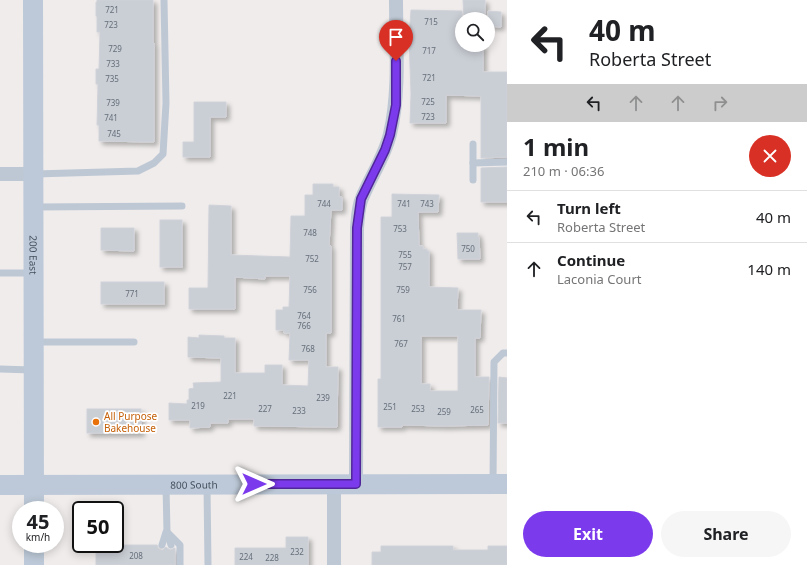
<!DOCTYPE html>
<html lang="en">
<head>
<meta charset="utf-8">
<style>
	body { margin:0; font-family:"Noto Sans",sans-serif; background:#f6f6f6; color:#202124; height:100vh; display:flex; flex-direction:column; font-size:15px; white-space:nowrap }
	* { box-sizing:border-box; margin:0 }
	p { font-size:13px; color:#757577 }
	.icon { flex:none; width:22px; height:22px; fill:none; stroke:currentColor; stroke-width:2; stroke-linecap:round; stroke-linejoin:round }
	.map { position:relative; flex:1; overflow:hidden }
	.drawer { display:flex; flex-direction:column; background:#fff; width:300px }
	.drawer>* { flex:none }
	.guide { background:#fff; color:#202124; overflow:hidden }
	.fabs { position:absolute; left:455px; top:12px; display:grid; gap:8px }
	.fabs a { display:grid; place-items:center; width:40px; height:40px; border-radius:50%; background:#fff; box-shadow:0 2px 10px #0003; font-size:20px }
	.speed { position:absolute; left:12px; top:501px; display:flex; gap:8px; font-size:20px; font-weight:700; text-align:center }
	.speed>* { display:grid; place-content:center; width:52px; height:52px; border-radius:50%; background:#fff; box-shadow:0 2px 10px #0003; line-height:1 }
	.speed small { font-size:10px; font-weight:400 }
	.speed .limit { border:2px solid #111; border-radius:6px; background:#fff; color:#111 }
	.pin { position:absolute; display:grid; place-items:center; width:34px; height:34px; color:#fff; margin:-41px -17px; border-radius:50% 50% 50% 0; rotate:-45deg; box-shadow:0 0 4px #0007 }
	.pin .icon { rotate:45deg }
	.me { position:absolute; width:44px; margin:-22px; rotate:90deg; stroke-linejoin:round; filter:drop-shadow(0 0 3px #0008) }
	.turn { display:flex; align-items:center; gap:14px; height:84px; padding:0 16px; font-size:18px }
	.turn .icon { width:52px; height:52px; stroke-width:2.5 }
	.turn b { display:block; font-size:28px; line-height:34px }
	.lanes { display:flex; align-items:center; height:38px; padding:0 16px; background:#0003; justify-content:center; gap:20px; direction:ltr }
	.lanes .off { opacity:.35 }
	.round { display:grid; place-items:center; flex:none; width:42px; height:42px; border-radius:21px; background:#f6f6f6 }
	.summary { display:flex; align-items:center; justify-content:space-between; height:68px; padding:0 16px }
	h1 { font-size:24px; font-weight:700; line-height:30px }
	.primary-button { display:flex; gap:8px; margin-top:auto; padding:8px 16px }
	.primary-button a { flex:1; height:46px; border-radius:24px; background:#7c3aed; color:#fff; font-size:16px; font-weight:700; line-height:46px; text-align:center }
	.primary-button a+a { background:#f6f6f6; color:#202124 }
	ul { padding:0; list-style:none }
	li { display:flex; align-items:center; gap:12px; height:52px; padding:0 16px; border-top:1px solid #e0e0e0 }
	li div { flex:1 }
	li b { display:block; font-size:15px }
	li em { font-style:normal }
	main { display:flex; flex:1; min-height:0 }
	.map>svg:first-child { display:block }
</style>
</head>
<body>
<main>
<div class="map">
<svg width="507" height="565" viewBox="0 0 507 565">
	<defs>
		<filter id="shadow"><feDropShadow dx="3.5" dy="3.5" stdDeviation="2" flood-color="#0004"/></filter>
	</defs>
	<rect width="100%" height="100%" fill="#f0ecec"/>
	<g fill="#caced5" stroke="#d0d2d9" fill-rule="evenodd" filter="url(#shadow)">
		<path d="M97 0H153V43H154V142L99 141V125H97L98 84H96V69H99L100 32H97V16H96V2H97Z"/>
		<path d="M463 0H485V19H464Z"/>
		<path d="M411 10 462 11V45H483V72H507V157L481 158V96L446 95V123H410L411 94 409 38Z"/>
		<path d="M488 11 501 12V27L488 26Z"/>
		<path d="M194 102H226V117H210V157H183V142H194Z"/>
		<path d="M507 167V202H481V168Z"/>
		<path d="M313 184H333V187H339V197H342V210H331L329 246H331V333H326V367H338L337 427 254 426V419H228V423H210V427L190 428V420H169V403L187 404V400H189V389L194 388 193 383 221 382V358L188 357V337L199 338V335L224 336V338H235V373H265V365H282V385L308 386 309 360H289L290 333H284V330H276V310H283V307H289L290 276H265V279L235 277V309H189V288H208L209 205 231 206V255L290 257 291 216H305V195H313Z"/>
		<path d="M392 194 439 195 438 212H418L419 246H423V249H427V251H429V287L458 288 457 310H481L480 338H475V377H489L488 425 446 426 402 425V427H378V379H381V217H392ZM421 336H458V391H430V384H421Z"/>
		<rect x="160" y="220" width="22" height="47"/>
		<path d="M101 228H134V251L101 250Z"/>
		<path d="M457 233H478V237H479L480 259H458Z"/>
		<rect x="101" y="282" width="63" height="22"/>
		<path d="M499 377 507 378V423H498Z"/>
		<rect x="87" y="409" width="54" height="24"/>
		<path d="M286 537H308V565H235V548H286Z"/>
		<path d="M96 545H157L158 548 161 550H163L166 547 170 550 175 548V565H96Z"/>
		<path d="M381 546H453V550H488V546H507V565H372V552H381Z"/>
	</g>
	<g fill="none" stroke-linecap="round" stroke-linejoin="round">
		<g stroke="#bec8d4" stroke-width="7">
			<path d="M473 163 507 162"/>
			<path d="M35 174 138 171 154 163 163 154 166 103 164 0"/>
			<path d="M473 180V144"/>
			<path d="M35 207 182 206"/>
			<path d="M0 273H32"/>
			<path d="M36 342H134"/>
			<path d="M0 369 32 370"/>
			<path d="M493 483 494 362 503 353H507"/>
			<path d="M166 486 167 532 171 545"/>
			<path d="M207 486 208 565"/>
			<path d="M167 532 180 545V565"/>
			<path d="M162 545 166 532"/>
		</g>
		<g stroke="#bec8d4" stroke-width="14">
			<path d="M0 174H33"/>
			<path d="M334 484V565"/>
			<path d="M356 484 357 228C358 218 358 207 362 198 371 176 385 156 390 134 400 93 396 42 396 0"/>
		</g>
		<g stroke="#bdc9d8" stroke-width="20">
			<path id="s1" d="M33 0 34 510"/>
			<path id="s2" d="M0 485 507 484"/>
			<path d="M34 544V565"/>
		</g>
	</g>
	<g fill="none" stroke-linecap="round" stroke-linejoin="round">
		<defs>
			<path id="route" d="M254 484H356L357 228 361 199 385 150 390 135 396 105V61"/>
		</defs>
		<use href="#route" stroke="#51269a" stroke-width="10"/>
		<use href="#route" stroke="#7c3aed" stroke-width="7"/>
	</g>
	<circle fill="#e8710a" stroke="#fff" stroke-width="1.5" cx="96" cy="422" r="4"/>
	<g text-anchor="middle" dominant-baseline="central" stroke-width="3.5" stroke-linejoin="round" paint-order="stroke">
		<g font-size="8" fill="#656f7a">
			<text x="112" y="9">721</text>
			<text x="431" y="21">715</text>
			<text x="111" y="24">723</text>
			<text x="115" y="48">729</text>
			<text x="429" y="50">717</text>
			<text x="113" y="63">733</text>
			<text x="429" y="77">721</text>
			<text x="112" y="78">735</text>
			<text x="428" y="101">725</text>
			<text x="113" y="102">739</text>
			<text x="428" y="116">723</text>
			<text x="111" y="117">741</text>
			<text x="114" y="133">745</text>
			<text x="324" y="203">744</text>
			<text x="404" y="203">741</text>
			<text x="427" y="203">743</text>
			<text x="400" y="228">753</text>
			<text x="310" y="232">748</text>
			<text x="468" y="248">750</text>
			<text x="405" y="254">755</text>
			<text x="312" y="258">752</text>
			<text x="405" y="266">757</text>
			<text x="310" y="289">756</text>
			<text x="403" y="289">759</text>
			<text x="132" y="293">771</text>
			<text x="304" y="315">764</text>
			<text x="399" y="318">761</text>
			<text x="304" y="325">766</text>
			<text x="401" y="343">767</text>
			<text x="308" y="348">768</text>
			<text x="230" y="395">221</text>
			<text x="323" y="397">239</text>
			<text x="198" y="405">219</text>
			<text x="390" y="406">251</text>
			<text x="265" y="408">227</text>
			<text x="418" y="408">253</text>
			<text x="477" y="409">265</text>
			<text x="299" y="410">233</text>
			<text x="444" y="411">259</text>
			<text x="297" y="551">232</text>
			<text x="136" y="555">208</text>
			<text x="246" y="556">224</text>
			<text x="272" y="557">228</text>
		</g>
		<g font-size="10" fill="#434f5c" stroke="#fff">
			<text stroke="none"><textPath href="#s1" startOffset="255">200 East</textPath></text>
			<text stroke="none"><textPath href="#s2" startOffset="194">800 South</textPath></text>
		</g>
		<g font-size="10" fill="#c56008" stroke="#fff" text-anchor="start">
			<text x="104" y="416">All Purpose<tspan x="104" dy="12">Bakehouse</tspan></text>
		</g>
	</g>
</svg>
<div class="fabs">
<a><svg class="icon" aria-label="search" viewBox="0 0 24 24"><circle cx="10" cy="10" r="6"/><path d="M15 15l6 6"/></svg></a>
</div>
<div class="speed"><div>45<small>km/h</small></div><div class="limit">50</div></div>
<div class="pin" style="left:396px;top:61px;background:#d93025"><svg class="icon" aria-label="arrive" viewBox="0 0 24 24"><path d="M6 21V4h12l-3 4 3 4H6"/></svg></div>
<svg class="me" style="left:254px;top:484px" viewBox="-20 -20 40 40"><path d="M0-17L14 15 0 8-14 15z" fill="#7c3aed" stroke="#fff" stroke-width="4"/></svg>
</div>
<section class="drawer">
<div class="guide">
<div class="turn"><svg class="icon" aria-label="left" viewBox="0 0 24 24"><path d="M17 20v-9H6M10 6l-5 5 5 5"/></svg><div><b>40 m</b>Roberta Street</div></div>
<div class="lanes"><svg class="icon" aria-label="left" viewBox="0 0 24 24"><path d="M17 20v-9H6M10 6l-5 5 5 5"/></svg><svg class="icon off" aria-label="ahead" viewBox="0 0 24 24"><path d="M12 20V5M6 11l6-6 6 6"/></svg><svg class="icon off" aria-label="ahead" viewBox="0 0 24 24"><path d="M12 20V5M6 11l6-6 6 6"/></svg><svg class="icon off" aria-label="right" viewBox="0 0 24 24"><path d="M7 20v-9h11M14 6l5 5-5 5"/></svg></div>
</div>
<div class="summary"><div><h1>1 min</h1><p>210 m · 06:36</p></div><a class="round" style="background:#d93025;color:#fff"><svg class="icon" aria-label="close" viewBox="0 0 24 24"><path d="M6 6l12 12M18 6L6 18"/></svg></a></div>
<ul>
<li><svg class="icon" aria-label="left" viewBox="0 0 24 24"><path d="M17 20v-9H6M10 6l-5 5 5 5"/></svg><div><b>Turn left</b><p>Roberta Street</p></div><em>40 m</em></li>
<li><svg class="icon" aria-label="ahead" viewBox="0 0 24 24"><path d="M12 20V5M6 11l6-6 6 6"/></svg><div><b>Continue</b><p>Laconia Court</p></div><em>140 m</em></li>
</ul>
<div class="primary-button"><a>Exit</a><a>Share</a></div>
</section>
</main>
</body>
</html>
